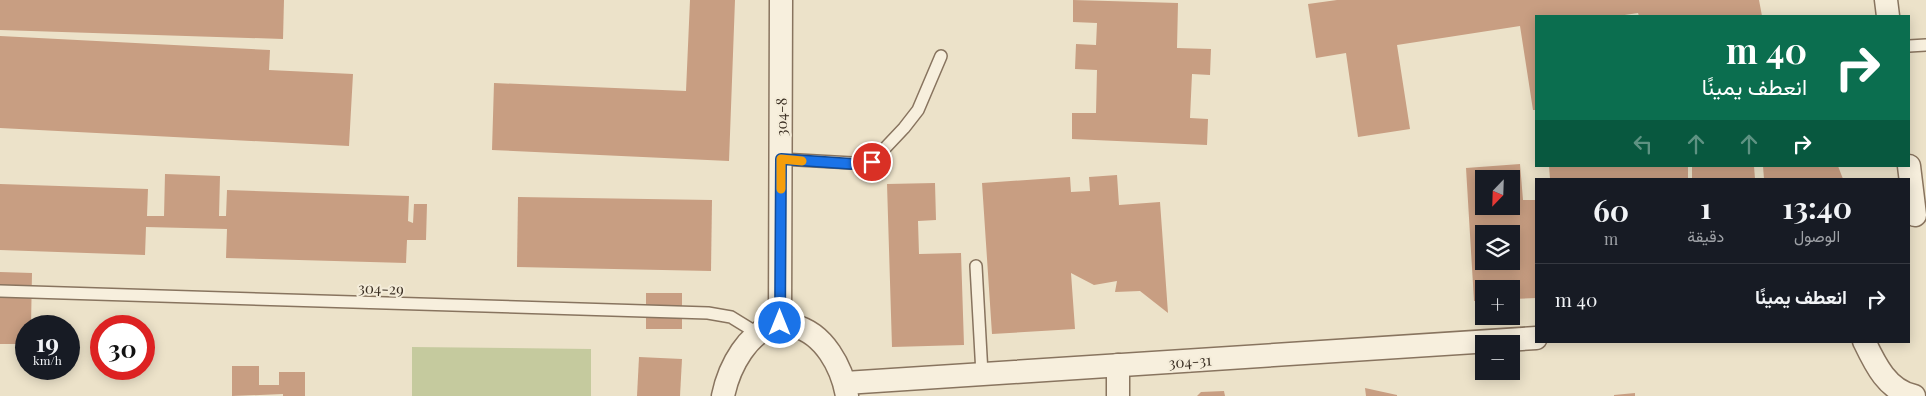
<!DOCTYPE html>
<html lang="ar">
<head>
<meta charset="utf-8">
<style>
	body { margin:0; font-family:"Playfair Display",Vazirmatn,serif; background:#20242c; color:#f1f3f6; direction:rtl; height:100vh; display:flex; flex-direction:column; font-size:19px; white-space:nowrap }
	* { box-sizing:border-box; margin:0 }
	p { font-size:16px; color:#9ea1a6 }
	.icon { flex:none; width:28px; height:28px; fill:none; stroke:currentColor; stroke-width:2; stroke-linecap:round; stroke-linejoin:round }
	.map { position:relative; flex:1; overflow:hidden; direction:ltr }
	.side { position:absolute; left:1535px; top:178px; width:375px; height:165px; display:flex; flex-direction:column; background:#171b24; border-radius:0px; box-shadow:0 2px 12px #0003; direction:rtl }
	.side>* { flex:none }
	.banner { position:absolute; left:1535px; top:15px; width:375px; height:152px; border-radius:0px; box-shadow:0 2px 12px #0003; direction:rtl; background:#0b6e4f; color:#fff; overflow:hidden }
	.needle { width:32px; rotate:203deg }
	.controls { position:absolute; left:1475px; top:170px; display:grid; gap:10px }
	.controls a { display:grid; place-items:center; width:45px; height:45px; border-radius:0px; background:#171b24; box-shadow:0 2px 12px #0003; font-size:25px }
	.speed { position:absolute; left:15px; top:315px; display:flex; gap:10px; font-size:25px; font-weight:700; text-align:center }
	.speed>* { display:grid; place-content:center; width:65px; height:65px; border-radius:50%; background:#171b24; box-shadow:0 2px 12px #0003; line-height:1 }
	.speed small { font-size:12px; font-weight:400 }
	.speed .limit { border:8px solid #d22; background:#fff; color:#111 }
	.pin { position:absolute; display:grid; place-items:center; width:42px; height:42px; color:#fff; margin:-21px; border:2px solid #fff; border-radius:50%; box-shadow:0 1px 5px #0007 }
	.me { position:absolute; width:55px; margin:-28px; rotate:0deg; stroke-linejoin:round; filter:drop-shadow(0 0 4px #0008) }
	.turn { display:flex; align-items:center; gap:18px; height:105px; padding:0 20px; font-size:22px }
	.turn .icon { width:65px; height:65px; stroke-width:2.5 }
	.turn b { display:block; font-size:35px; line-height:42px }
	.lanes { display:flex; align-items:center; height:48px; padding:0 20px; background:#0003; justify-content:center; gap:25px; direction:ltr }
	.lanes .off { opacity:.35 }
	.eta { display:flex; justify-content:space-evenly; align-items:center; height:85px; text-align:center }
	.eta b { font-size:30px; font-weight:700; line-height:35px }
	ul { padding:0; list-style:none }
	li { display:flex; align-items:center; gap:15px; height:70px; padding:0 20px; border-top:1px solid #363941 }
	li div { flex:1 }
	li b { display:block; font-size:19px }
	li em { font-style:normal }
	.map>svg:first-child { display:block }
</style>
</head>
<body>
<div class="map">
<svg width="1926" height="396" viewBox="0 0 1926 396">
	<rect width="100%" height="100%" fill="#ece2c9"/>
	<path fill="#c5ca9e" d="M412 347 591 349V396H412Z"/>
	<g fill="#c89e82" fill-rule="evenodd">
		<path d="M0 0H284L283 39 0 30Z"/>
		<path d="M690 0H735L729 161 492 150 494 83 686 91Z"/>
		<path d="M1073 0 1178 3 1177 48 1211 49 1210 75 1192 74 1190 118 1208 119 1207 145 1072 139V113H1096L1097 70 1075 69 1076 44 1096 45 1097 23 1073 22Z"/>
		<path d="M1337 0H1759L1762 16H1639L1638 13 1618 16H1536V110H1533L1520 26 1397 45 1410 129 1358 137 1346 53 1316 58 1308 4Z"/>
		<path d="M0 36 270 50 269 70 353 74 349 146 0 128Z"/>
		<path d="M1520 164 1523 200H1536V298L1511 299V289H1484V301H1474L1466 168ZM1484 179H1511V206H1484ZM1484 234H1511V261H1484Z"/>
		<path d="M1549 166H1688V179H1550Z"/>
		<path d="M1692 166H1754L1755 179H1692Z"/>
		<path d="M1763 166H1838L1843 179H1764Z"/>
		<path d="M165 174 220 176 219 216H226L227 190 409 196 408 221 413 223 414 204H427L426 240H407L406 263 226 258 227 229 146 227 145 255 0 250V184L148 189 147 216H164Z"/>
		<path d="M1117 175 1119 205 1160 202 1168 313 1140 291 1115 292 1117 281 1094 285 1071 273 1075 329 992 334 982 183 1070 177 1071 192 1090 191 1089 177Z"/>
		<path d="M935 183 936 220 918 221 919 254 961 253 964 345 892 347 887 184Z"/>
		<path d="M518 197 712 200 711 271 517 267Z"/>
		<path d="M0 272 32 273 31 326H26V344H0Z"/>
		<rect x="646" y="293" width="36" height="36"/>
		<path d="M639 357 682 359 680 396H637Z"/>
		<path d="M232 366H259V385H279V372H305V396H283V394L232 396Z"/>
		<path d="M1365 388 1397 395V396H1366Z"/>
		<path d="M1224 391 1225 396H1197L1201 392Z"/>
		<path d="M1635 393V396H1614V395Z"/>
	</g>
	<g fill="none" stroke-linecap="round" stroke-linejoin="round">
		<defs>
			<g id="service">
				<path d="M1909 46 1926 45"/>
				<path d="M781 159 870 164 904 128 918 110 941 56"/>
				<path d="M976 266 982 374"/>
				<path d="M0 291 708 313 731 317 757 333"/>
			</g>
			<g id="minor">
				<path d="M1886 0 1888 16"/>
				<path d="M1909 166 1915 215"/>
				<path d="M780 323 781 0"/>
				<path d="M1864 341C1875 364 1887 390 1914 396"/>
				<path d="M1118 365V396"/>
				<path d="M845 383 1536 338"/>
				<path d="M723 396C729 367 748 330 779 324 783 323 789 325 794 326 824 333 842 367 847 396"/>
			</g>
		</defs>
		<use href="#service" stroke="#88745f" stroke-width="14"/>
		<use href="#minor" stroke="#88745f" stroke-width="25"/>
		<use href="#service" stroke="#f7efdd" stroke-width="11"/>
		<use href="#minor" stroke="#f7efdd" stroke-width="22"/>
	</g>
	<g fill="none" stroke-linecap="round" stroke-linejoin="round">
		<defs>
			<path id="route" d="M780 323 781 159 868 165 872 162"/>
		</defs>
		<use href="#route" stroke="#114b97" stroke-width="12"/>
		<use href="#route" stroke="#1a73e8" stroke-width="9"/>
		<path stroke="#f59e0b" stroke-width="9" d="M781 189V159L802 161"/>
	</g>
	<g text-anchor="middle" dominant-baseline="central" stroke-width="4" stroke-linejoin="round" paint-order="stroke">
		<g font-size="15" fill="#392d21" stroke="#f4ecd9">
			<text transform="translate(781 117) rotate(-90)">304-8</text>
			<text transform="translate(381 288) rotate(2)">304-29</text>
			<text transform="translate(1190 361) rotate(-4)">304-31</text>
		</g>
	</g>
</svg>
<div class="controls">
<a><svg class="needle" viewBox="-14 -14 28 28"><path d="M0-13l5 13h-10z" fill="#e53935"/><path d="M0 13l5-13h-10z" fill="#9ea1a6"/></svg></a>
<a><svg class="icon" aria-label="layers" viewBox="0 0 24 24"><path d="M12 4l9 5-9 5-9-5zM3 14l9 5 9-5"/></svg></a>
<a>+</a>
<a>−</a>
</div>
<div class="speed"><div>19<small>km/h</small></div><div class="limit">30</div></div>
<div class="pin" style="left:872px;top:162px;background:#d93025"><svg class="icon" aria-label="arrive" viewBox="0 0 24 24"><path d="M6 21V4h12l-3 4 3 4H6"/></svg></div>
<svg class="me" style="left:780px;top:323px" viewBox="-20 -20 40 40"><circle r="17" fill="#1a73e8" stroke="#fff" stroke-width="3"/><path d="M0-11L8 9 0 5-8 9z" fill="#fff"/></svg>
<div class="banner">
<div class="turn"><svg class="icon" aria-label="right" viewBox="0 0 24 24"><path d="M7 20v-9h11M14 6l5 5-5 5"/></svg><div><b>40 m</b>انعطف يمينًا</div></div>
<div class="lanes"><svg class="icon off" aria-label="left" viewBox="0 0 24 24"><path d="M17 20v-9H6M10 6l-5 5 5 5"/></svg><svg class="icon off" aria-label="ahead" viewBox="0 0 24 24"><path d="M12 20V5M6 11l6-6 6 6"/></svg><svg class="icon off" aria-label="ahead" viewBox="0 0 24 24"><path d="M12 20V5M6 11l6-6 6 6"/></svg><svg class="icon" aria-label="right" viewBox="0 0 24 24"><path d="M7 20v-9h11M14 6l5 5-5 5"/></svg></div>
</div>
<section class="side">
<div class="eta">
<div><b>13:40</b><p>الوصول</p></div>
<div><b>1</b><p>دقيقة</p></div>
<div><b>60</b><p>m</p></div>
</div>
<ul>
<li><svg class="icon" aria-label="right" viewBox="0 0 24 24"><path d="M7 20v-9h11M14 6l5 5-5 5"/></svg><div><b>انعطف يمينًا</b></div><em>40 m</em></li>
</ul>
</section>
</div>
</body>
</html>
